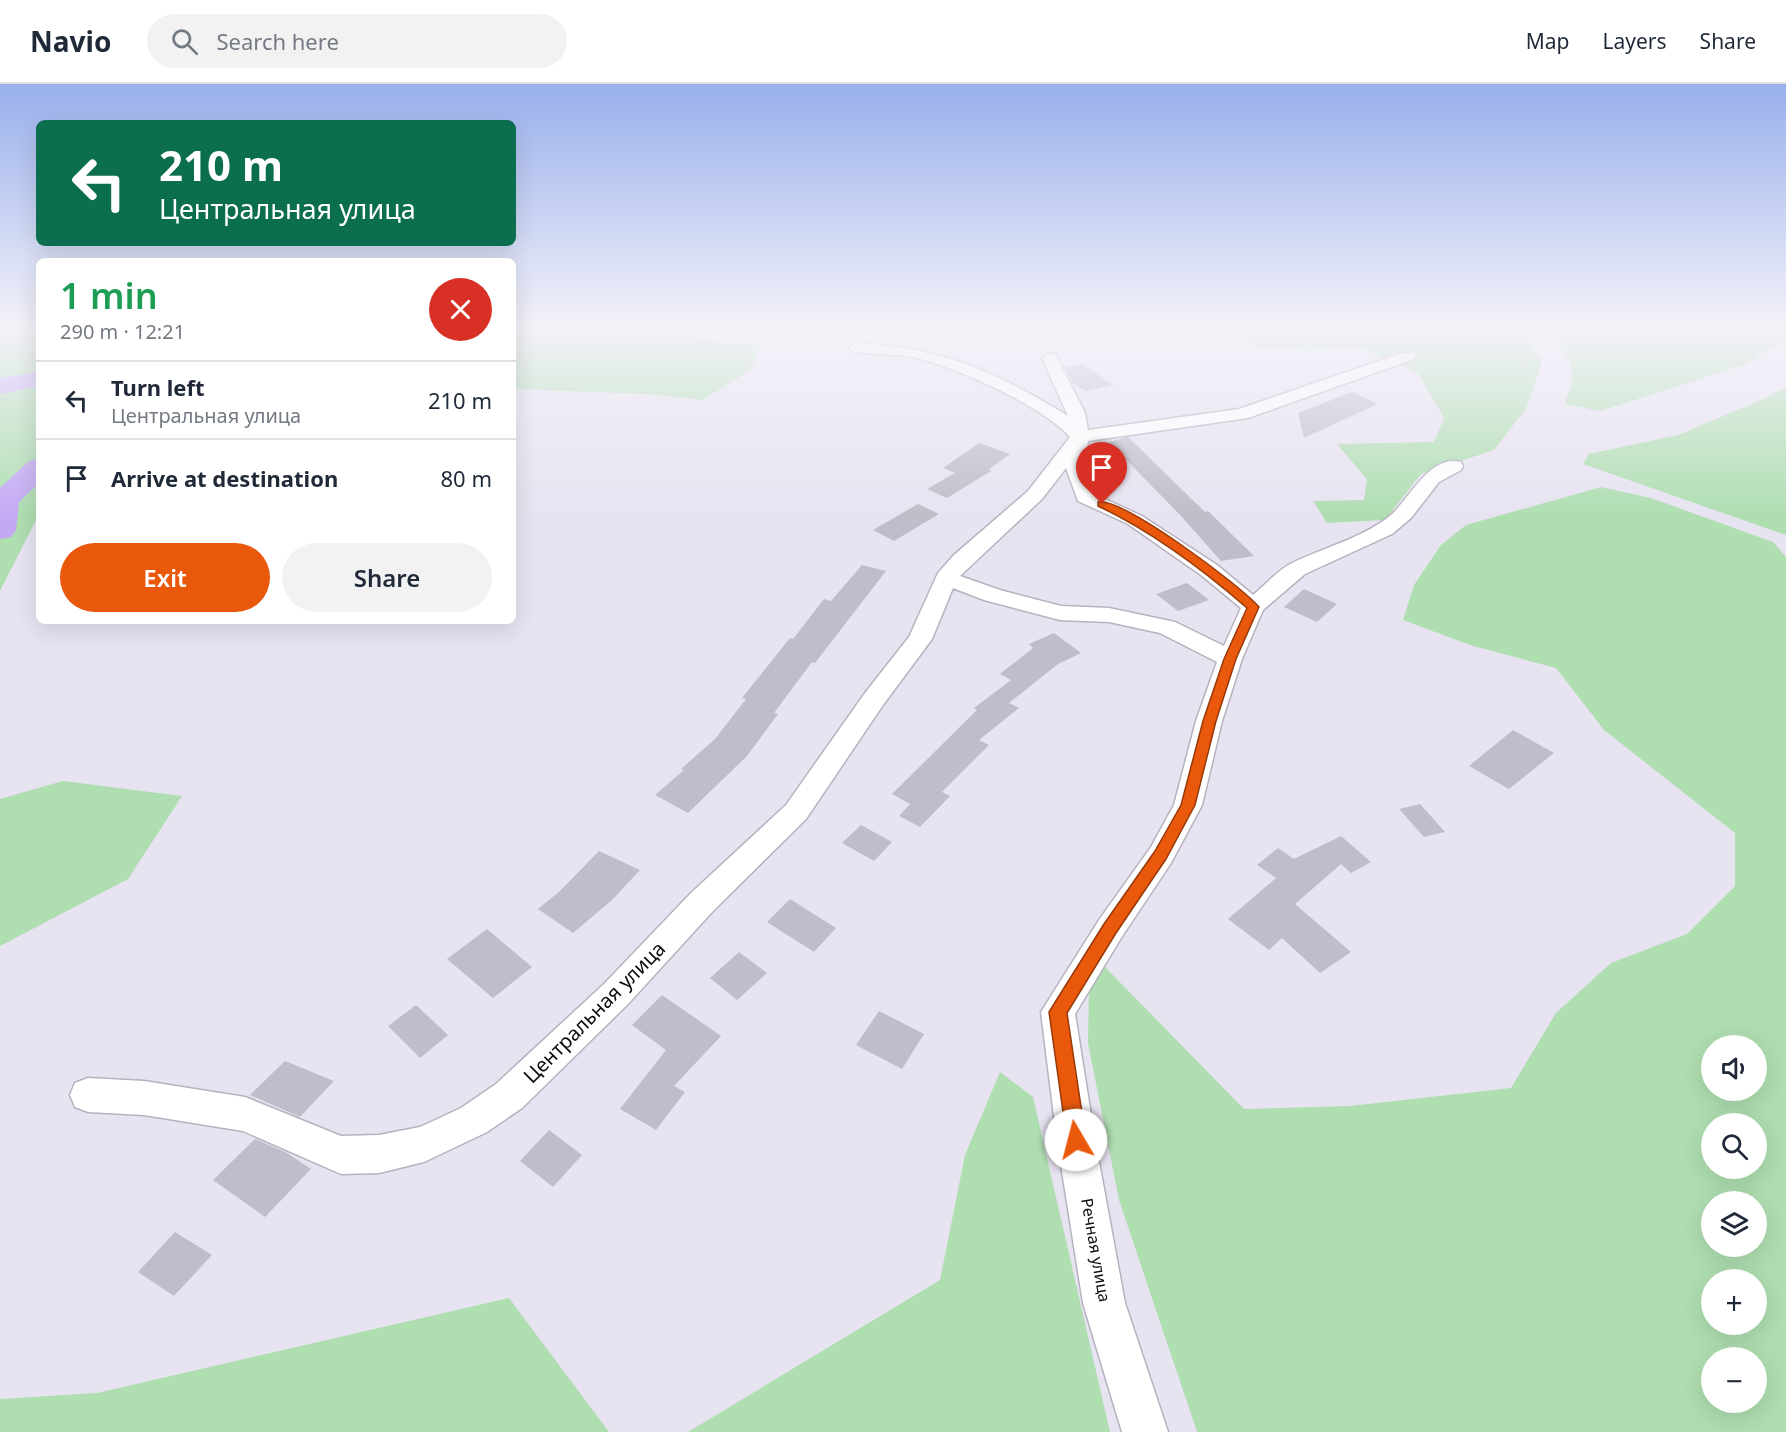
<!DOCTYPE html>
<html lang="en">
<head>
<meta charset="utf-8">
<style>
	body { margin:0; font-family:"Noto Sans",sans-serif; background:#f2f2f3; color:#1f2937; height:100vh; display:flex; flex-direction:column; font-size:22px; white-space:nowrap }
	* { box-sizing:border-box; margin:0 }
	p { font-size:20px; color:#747a83 }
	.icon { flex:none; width:33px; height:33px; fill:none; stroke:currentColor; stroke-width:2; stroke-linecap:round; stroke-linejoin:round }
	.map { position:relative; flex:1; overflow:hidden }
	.sheet { position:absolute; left:36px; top:174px; width:480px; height:366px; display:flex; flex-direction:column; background:#fff; border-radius:9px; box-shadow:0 6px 24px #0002 }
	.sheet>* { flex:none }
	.banner { position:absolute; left:36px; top:36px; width:480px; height:126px; border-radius:9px; box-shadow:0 6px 24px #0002; background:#0b6e4f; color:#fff; overflow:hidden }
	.fabs { position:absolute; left:1701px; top:951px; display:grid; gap:12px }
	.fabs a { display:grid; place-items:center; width:66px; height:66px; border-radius:50%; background:#fff; box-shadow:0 6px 24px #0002; font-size:30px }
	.pin { position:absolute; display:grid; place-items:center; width:51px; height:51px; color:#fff; margin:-62px -26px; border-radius:50% 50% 50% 0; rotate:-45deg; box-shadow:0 0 6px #0007 }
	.pin .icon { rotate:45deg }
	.me { position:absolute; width:66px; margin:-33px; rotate:352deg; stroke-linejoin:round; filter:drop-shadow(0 0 4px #0008) }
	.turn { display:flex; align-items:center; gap:21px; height:126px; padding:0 24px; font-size:27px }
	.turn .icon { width:78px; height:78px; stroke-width:2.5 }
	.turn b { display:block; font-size:42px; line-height:51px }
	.round { display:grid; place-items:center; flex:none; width:63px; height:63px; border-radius:32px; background:#f2f2f3 }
	.headline { display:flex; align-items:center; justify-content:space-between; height:102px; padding:0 24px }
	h1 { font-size:36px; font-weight:600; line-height:45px; color:#1e9e55 }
	.primary-button { display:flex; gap:12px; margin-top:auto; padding:12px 24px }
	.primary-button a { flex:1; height:69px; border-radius:36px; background:#ea580c; color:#fff; font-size:24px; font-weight:600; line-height:69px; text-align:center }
	.primary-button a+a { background:#f2f2f3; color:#1f2937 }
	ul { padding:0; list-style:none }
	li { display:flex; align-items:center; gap:18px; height:78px; padding:0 24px; border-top:2px solid #e0e1e3 }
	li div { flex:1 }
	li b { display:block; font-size:22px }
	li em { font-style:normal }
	header { display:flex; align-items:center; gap:36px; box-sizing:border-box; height:84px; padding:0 30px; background:#fff; border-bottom:2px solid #e0e1e3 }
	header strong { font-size:28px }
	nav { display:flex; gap:33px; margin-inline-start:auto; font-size:21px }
	.search { width:420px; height:54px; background:#f2f2f3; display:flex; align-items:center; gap:15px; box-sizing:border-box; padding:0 21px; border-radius:33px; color:#747a83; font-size:22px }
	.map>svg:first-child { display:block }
</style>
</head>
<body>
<header>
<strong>Navio</strong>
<div class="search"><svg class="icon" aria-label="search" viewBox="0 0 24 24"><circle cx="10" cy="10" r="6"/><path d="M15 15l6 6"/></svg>Search here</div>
<nav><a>Map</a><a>Layers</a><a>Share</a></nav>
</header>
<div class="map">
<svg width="1786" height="1348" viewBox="0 0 1786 1348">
	<rect width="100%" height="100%" fill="#e7e3f1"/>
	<g fill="#afdeb1" fill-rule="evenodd">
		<path d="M0 244H39V430L0 507Z"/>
		<path d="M1241 244H1521L1542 279 1525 326 1494 366 1421 390 1385 436 1327 439 1313 417 1364 416 1367 395 1337 360 1434 358 1444 334 1418 289 1361 264 1306 266 1255 262 1242 255Z"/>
		<path d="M1549 244H1786V256L1744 281 1600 327 1565 320C1581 275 1567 280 1549 244Z"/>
		<path d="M622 245 760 262 751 285 703 316 648 310 513 305V249Z"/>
		<path d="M1786 303V451L1583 380 1589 370 1678 351 1764 315Z"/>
		<path d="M1601 403 1651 414 1773 458 1786 473V1348H1197L1119 1116 1088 959 1089 901 1103 881 1244 1025 1350 1022 1511 1004 1556 929 1611 879 1687 850 1735 802V749L1604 646 1556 584 1470 561 1403 536 1414 501 1441 461 1466 441ZM1712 962H1756V1006H1712ZM1712 1040H1756V1084H1712ZM1712 1118H1756V1162H1712ZM1712 1196H1756V1240H1712ZM1712 1274H1756V1318H1712Z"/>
		<path d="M63 697 182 712 128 795 0 862V715Z"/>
		<path d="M1000 988 1033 1013 1110 1348H688L940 1196 965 1071Z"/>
		<path d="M509 1214 609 1348H0V1315L97 1309Z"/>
	</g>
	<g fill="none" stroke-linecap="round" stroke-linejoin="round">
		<g fill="#c3a9f4" fill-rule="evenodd">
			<path d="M39 288V302L0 310V294Z"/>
			<path d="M39 374V399L19 418 16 446 11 453 0 455V404L29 377Z"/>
		</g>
	</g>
	<g fill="#c0bcc9">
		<path d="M1082 280 1113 301 1085 307 1072 298 1065 283Z"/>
		<path d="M1352 308 1378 320 1304 354 1298 329Z"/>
		<path d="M1128 353 1205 428 1208 427 1254 472 1221 477 1181 432 1109 358Z"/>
		<path d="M979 359 1010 370 989 385 991 387 947 414 927 405 955 389 943 384Z"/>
		<path d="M918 420 939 430 894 457 873 446Z"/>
		<path d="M862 481 886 487 815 579 812 578 774 629 778 630 747 672 688 729 655 711 684 686 681 685 715 655 746 615 742 614 790 554 793 555 824 515 831 517Z"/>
		<path d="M1187 499 1209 516 1178 527 1156 510Z"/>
		<path d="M1304 505 1337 520 1317 538 1284 523Z"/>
		<path d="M1054 549 1081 569 1058 580 1009 619 1019 624 979 656 989 661 942 708 950 712 920 743 899 732 910 720 892 710 977 626 974 624 1011 596 1000 590 1033 564 1029 560Z"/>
		<path d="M1513 646 1554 669 1509 705 1469 682Z"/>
		<path d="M1420 720 1445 748 1424 753 1399 725Z"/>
		<path d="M861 741 892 758 874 777 842 759Z"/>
		<path d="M1341 752 1371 778 1351 789 1341 780 1295 820 1351 868 1320 889 1282 854 1269 866 1228 835 1276 794 1257 781 1278 764 1294 775Z"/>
		<path d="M599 767 640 786 612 816 573 849 538 825 560 807Z"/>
		<path d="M790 815 836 844 814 868 767 838Z"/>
		<path d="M487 845 532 883 493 914 447 875Z"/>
		<path d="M739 868 767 889 737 916 710 894Z"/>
		<path d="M662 911 721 952 674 1002 685 1008 656 1046 620 1025 666 966 632 941Z"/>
		<path d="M416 921 448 951 420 974 388 942Z"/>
		<path d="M879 927 924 950 902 985 856 961Z"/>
		<path d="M285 977 334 997 300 1033 250 1011Z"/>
		<path d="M549 1046 582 1071 553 1103 520 1077Z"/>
		<path d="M255 1055 287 1069 311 1085 265 1133 213 1096Z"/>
		<path d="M175 1148 212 1171 174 1212 138 1188Z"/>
	</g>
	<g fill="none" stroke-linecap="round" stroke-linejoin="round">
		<defs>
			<path id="minor" d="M858 259C942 264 997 288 1068 332L1042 274 1050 269 1056 271 1085 329 1088 346 1239 325 1402 269H1414L1416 272 1414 275 1248 334 1088 357 1085 385 1094 410 1142 432 1217 481 1253 511C1265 501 1278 486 1292 479 1325 463 1363 454 1391 431 1410 414 1430 370 1461 378L1463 382 1461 386 1439 398 1411 434 1392 450 1305 490 1263 526 1242 575 1222 637 1202 721 1171 779 1121 854 1075 930 1095 1056 1125 1219 1168 1348H1122L1083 1219 1057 1056 1041 928 1099 836 1151 763 1174 721 1196 637 1217 578 1160 549 1109 538 1060 536 984 516 953 504 932 555 883 621 806 735 713 827 628 920 522 1024 487 1048 424 1078 379 1089 341 1090 243 1047 144 1031 88 1028 75 1023 70 1011 75 999 88 994 144 997 245 1013 341 1052 379 1051 420 1043 461 1024 496 1000 604 900 691 809 786 721 865 609 909 553 938 489 954 471 1028 407 1070 353C1041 321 954 282 912 273 892 269 872 272 852 267L850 264 852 261ZM1066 384 1078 417 1128 440 1201 491 1241 524 1224 562 1175 538 1109 524 1061 522 1000 506 960 492 1042 415Z"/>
		</defs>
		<use href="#minor" stroke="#b6b2bf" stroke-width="3"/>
		<use href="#minor" fill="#fff" fill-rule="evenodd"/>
	</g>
	<linearGradient id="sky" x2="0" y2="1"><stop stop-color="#99b0ed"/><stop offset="0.56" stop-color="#f4f2f9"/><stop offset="1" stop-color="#f4f2f9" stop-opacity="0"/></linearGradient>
	<rect width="1786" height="433" fill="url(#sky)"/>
	<path fill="#ea580c" stroke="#983908" stroke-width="1.5" d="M1098 418C1124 414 1240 501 1259 523L1236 575 1216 637 1195 721 1166 775 1116 849 1067 929 1086 1056 1083 1063 1076 1065 1070 1063 1067 1056 1049 928 1104 840 1155 767 1181 721 1203 637 1224 575 1247 524C1201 484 1153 448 1098 422Z"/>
	<g text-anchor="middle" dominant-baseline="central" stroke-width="5" stroke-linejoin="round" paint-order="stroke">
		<g font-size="16" fill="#0d0c10" stroke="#fff">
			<text transform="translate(1096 1166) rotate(80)">Речная улица</text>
		</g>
		<g font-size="20" fill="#0d0c10" stroke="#fff">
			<text transform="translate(594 928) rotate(-45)">Центральная улица</text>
		</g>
	</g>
</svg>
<div class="fabs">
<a><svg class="icon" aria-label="sound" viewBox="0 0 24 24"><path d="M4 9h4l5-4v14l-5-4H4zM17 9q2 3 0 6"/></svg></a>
<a><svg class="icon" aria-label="search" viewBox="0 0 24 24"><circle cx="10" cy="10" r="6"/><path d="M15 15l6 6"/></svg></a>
<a><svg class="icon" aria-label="layers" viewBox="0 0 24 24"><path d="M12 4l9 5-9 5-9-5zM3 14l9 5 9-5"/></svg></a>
<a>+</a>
<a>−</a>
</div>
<div class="pin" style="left:1102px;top:420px;background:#d93025"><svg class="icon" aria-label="arrive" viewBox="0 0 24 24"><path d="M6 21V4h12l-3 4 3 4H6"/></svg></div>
<svg class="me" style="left:1076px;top:1056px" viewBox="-20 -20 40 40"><circle r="19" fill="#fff"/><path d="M0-13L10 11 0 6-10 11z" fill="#ea580c"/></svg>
<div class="banner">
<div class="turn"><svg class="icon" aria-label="left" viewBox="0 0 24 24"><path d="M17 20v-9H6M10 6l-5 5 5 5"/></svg><div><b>210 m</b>Центральная улица</div></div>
</div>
<section class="sheet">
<div class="headline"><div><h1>1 min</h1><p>290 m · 12:21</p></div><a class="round" style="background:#d93025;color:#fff"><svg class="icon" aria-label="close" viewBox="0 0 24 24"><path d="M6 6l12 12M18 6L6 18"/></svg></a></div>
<ul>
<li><svg class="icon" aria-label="left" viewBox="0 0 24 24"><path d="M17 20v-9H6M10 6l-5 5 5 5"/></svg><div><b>Turn left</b><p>Центральная улица</p></div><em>210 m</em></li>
<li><svg class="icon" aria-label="arrive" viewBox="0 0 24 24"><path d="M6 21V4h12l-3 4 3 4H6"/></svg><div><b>Arrive at destination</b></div><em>80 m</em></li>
</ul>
<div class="primary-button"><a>Exit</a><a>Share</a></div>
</section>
</div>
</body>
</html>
